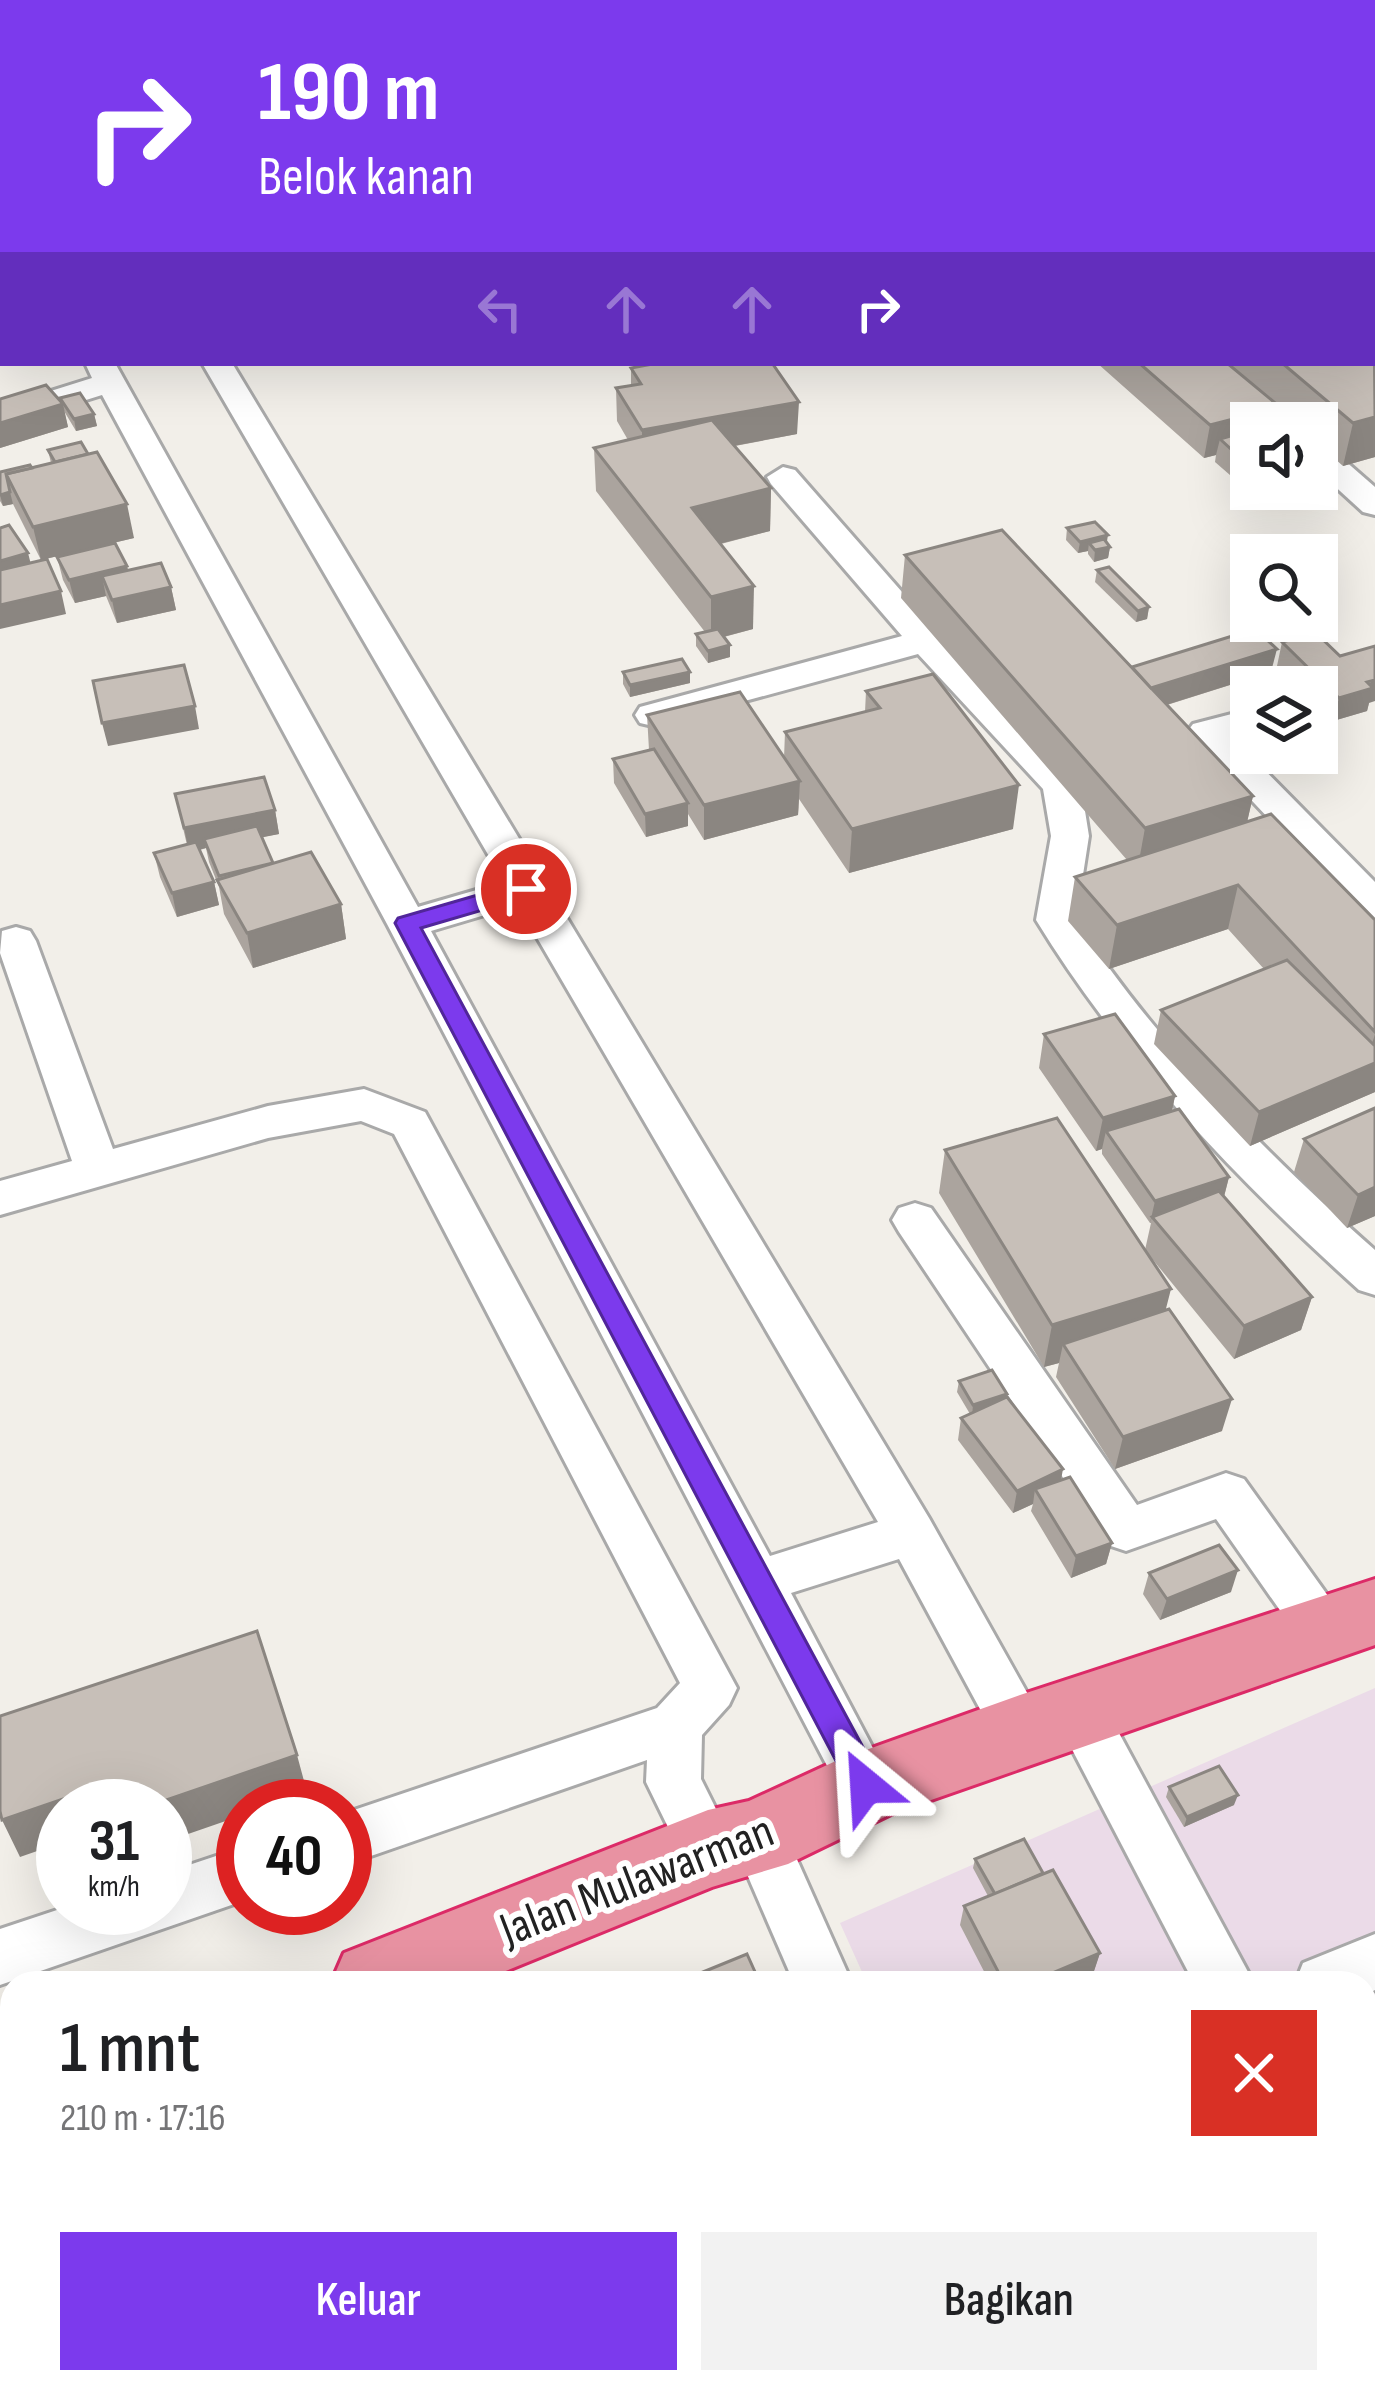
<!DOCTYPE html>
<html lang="id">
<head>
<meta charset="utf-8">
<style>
	body { margin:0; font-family:"Sofia Sans Condensed",sans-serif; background:#f2f2f2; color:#202124; height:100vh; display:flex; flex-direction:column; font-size:45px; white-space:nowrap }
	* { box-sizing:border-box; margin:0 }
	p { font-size:39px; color:#757577 }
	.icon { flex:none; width:66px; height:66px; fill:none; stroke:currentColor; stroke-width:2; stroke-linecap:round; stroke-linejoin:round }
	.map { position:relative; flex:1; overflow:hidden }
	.drawer { position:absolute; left:0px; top:1971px; width:1377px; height:423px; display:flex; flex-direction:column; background:#fff; border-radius:36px 36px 0 0; box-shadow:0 12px 48px #0002 }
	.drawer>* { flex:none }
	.guide { position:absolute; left:0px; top:0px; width:1377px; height:366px; box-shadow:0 12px 48px #0002; background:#7c3aed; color:#fff; overflow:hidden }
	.tools { position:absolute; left:1230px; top:402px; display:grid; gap:24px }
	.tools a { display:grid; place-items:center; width:108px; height:108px; border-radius:0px; background:#fff; box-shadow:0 12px 48px #0002; font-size:60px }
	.speed { position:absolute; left:36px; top:1779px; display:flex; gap:24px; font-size:60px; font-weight:700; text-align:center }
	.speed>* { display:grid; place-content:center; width:156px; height:156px; border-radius:50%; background:#fff; box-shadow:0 12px 48px #0002; line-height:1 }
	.speed small { font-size:30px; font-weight:400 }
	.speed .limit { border:18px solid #d22; background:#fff; color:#111 }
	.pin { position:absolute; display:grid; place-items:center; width:102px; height:102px; color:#fff; margin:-51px; border:6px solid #fff; border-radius:50%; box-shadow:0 3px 12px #0007 }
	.me { position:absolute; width:132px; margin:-66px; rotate:333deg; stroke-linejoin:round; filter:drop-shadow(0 0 9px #0008) }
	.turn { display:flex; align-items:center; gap:42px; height:252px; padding:0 60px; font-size:54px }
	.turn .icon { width:156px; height:156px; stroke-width:2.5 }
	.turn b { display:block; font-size:84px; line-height:102px }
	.lanes { display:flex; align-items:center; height:114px; padding:0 60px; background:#0003; justify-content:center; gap:60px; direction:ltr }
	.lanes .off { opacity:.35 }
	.round { display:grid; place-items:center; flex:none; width:126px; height:126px; border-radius:0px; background:#f2f2f2 }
	.summary { display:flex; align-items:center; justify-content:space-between; height:204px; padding:0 60px }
	h1 { font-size:72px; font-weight:600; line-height:90px }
	.action { display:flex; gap:24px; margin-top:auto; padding:24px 60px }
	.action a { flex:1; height:138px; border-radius:0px; background:#7c3aed; color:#fff; font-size:48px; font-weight:600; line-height:138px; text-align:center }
	.action a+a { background:#f2f2f2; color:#202124 }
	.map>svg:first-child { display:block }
</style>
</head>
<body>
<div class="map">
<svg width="1375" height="2392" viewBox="0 0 1375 2392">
	<rect width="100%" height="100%" fill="#f2efe9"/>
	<path fill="#ebdbe8" d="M1375 1688V2392H1046L1042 2382H1365V1983H867L840 1923Z"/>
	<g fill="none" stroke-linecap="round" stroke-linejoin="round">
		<defs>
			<g id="minor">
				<path d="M351 0H377L379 3H353Z"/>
				<path d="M1204 0H1230L1232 3H1206Z"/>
				<path d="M0 21 3 22V39L0 38Z"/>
				<rect x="1374" y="44" width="1" height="16"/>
				<rect x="1374" y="96" width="1" height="16"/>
				<rect x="0" y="173" width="3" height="22"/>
				<path d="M85 363H115L418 907 504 882 202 363H232L929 1518 1039 1714 1047 1731 1039 1748 1020 1755 1001 1748 899 1559 791 1593 893 1786 885 1804 866 1811 847 1804 387 924 102 395 0 427V407L92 378ZM518 905 878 1522 770 1556 431 931Z"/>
				<path d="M1202 363H1235L1299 423H1264Z"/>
				<path d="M1317 443 1328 446 1375 487V515L1363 512 1317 470Z"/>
				<path d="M783 467 795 470 938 633 1081 786 1089 836 1076 920C1153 1039 1269 1157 1375 1250V1295L1359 1290C1238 1181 1121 1059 1036 920L1051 836 1043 789 918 654 653 726 640 723 635 715 640 707 902 636 771 484 767 477Z"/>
				<path d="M1251 709V732L1232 737 1375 882V919L1361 916 1187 732 1193 724Z"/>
				<path d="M16 927 30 931 36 941 113 1149 268 1106 364 1089 425 1112 737 1688 729 1705 702 1735 701 1779 736 1849 728 1868 708 1875 688 1868 646 1782 647 1760 345 1865V1813L657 1708 680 1683 394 1134 361 1121 268 1138 0 1215V1181L72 1161 0 953 2 931Z"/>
				<path d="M915 1203 931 1208 1137 1505 1226 1473 1244 1479 1341 1614 1349 1630 1341 1646 1323 1653 1305 1646 1216 1519 1126 1551 1108 1545 899 1232 892 1220 899 1208Z"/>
				<path d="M1080 1689 1099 1696 1254 1983H1194L1053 1713 1061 1696Z"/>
				<path d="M759 1811 779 1819 852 1983H794L731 1837 739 1819Z"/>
				<path d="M243 1847V1901L0 1985V1929L63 1908H165V1873Z"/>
				<path d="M1375 1934V1990L1365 1995V1983H1295L1303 1963Z"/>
				<path d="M1365 2192 1375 2196V2271L1365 2267Z"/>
				<path d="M966 2382H1030L1035 2392H969Z"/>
			</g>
			<g id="highway">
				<path d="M1375 1579V1645L891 1814 788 1864 712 1887 476 1983H331L344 1953 708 1810 749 1801 838 1760 1020 1695Z"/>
				<path d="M12 2082V2171L0 2176V2086Z"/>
			</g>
		</defs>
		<use href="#minor" stroke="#a9a9a9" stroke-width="6"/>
		<use href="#highway" stroke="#dc2a67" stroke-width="6"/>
		<use href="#minor" fill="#fff" fill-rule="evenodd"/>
		<use href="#highway" fill="#e892a2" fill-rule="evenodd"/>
	</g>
	<g fill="#aba49e">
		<path d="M207 0H281V3H220L219 1 212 3Z"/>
		<path d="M1375 314V457L1343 466 1317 443V423H1294L1279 410 1276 423H1251V489H1285L1283 497 1257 504 1237 486 1238 482 1215 462 1216 455 1204 458 1097 363H1374Z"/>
		<path d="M631 368 797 434 735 446 771 488 770 531 721 544 753 629 724 637 730 645V657L708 663 696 646V634L705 632 596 491 594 448 628 440 617 421 616 388 631 385Z"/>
		<path d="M60 398 94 414 97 426 76 431 64 411 68 427 0 448V399L62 403Z"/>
		<path d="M48 450 134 538 41 560 13 504 3 506 0 501V472L51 463Z"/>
		<path d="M1067 528 1107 542 1110 547 1108 558 1094 562 1088 554V551L1078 553 1066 540Z"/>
		<path d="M905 555 1132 667 1271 672 1167 705 1253 796 1247 822 1375 920V1092L1250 1146 1154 1044 1161 1010 1264 969 1228 929 1109 969 1068 921 1075 877 1127 860 901 598Z"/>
		<path d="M57 557 127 566 128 570 171 587 176 610 117 623 106 596 75 603 63 580Z"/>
		<path d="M1097 570 1149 607 1147 619 1136 622 1095 582Z"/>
		<path d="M1282 642 1369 703 1367 711 1333 721 1317 706V687H1298L1277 666Z"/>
		<path d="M623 672 690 683 630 697 623 684Z"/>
		<path d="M866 691 1013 829 849 873 799 799 798 815 704 840 688 814V826L646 837 614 783 613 759 649 750 647 715 784 758 785 732 865 712Z"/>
		<path d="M175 794 275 810 279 834 262 837 273 863 341 904 346 939 253 968 224 914 219 887 209 862 206 848 200 850 214 882 219 905 177 917 160 877 154 853 187 845Z"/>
		<path d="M1044 1034 1175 1096 1172 1111 1229 1177 1224 1197 1312 1297 1301 1330 1234 1359 1149 1255 1166 1310 1222 1431 1115 1469 1056 1377 1059 1363 1044 1367 939 1193 945 1150 1145 1250 1151 1223H1150L1102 1154V1149L1096 1151 1039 1068Z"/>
		<path d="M1375 1108V1216L1347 1228 1294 1172 1304 1139Z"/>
		<path d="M959 1381 1006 1398 1061 1480 1112 1543 1106 1564 1071 1578 1031 1511 1033 1504 1013 1513 958 1440 961 1418 970 1414 957 1392Z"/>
		<path d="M1149 1573 1231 1592 1160 1620 1143 1594Z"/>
		<path d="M1169 1787 1234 1805 1184 1827 1166 1797Z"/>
		<path d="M975 1859 1043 1873 1100 1953 1094 1971 1066 1983H990L960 1925 964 1906 988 1896 973 1868Z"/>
		<path d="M606 2382H693L671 2392H610Z"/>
		<path d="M1273 2382H1322L1306 2392H1280Z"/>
	</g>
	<g fill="#8b8681">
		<rect x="90" y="0" width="31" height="3"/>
		<path d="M247 0H281V3H248Z"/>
		<rect x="722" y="0" width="28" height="3"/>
		<path d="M799 402 797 434 642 463V430Z"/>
		<path d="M63 404 68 427 0 448V423Z"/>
		<path d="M1280 407 1276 423H1251V446L1220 439 1216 455 1204 458 1210 425Z"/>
		<path d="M94 414 97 426 76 431 74 419Z"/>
		<path d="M1375 417V457L1343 466 1353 423Z"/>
		<path d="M1251 459V480L1241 476 1244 461Z"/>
		<path d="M771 488 770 531 691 551 692 508Z"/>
		<path d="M1272 489H1285L1283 497 1257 504 1259 492Z"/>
		<path d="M10 492 13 504 3 506 0 495Z"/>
		<path d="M127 504 134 538 41 560 33 527Z"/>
		<path d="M1108 535 1106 547 1089 543 1088 551 1078 553 1080 542Z"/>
		<path d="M1110 547 1108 558 1094 562 1095 550Z"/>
		<path d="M28 553 34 576 0 586V561Z"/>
		<path d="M127 566 132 589 102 576 106 596 75 603 69 580Z"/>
		<path d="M754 586 753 629 711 640V597Z"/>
		<path d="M171 587 176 610 117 623 112 600Z"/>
		<path d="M61 591 66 614 0 629V605Z"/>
		<path d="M1149 607 1147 619 1136 622 1138 611Z"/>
		<path d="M730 645V657L708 663V651Z"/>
		<path d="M1277 649 1271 672 1134 715 1139 692Z"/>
		<path d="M690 672V683L630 697V685Z"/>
		<path d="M1375 680V701L1369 703 1367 711 1333 721 1339 698Z"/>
		<path d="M195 706 199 729 108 746 102 723Z"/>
		<path d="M800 781 798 815 704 840V805Z"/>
		<path d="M1019 785 1013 829 849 873 852 829Z"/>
		<path d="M1253 796 1243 840 1137 872 1145 828Z"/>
		<path d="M688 803V826L646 837 645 814Z"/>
		<path d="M275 810 279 834 208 848 204 839 206 848 189 852 184 828Z"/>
		<path d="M214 882 219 905 177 917 172 893Z"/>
		<path d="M1238 885 1228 929 1109 969 1117 925Z"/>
		<path d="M341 904 346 939 253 968 247 933Z"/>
		<path d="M1375 1034V1092L1250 1146 1259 1112 1365 1067Z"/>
		<path d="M1175 1096 1168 1130 1106 1131 1102 1149 1096 1151 1103 1118Z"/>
		<path d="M1229 1177 1223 1200 1152 1217 1150 1223 1155 1201Z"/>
		<path d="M1375 1187V1216L1347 1228 1358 1195Z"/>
		<path d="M1171 1289 1160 1332 1063 1344 1059 1363 1044 1367 1052 1325Z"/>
		<path d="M1312 1297 1301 1330 1234 1359 1244 1326Z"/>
		<path d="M1007 1394 1005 1406 972 1416 973 1405Z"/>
		<path d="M1232 1399 1222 1431 1115 1469 1123 1437Z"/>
		<path d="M1063 1469 1059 1491 1035 1489 1033 1504 1013 1513 1017 1491Z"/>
		<path d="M1112 1543 1106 1564 1071 1578 1076 1556Z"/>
		<path d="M1238 1570 1231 1592 1160 1620 1167 1599Z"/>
		<path d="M297 1755 307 1792 268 1806H243V1815L165 1842V1806H149Z"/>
		<path d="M1238 1795 1234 1805 1184 1827 1187 1817Z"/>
		<path d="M69 1797 72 1806H63V1842L20 1857 2 1820Z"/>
		<path d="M1100 1953 1094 1971 1066 1983H1029Z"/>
		<path d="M635 2382H693L671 2392H617Z"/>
		<path d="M1204 2382H1215L1194 2392 1199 2385Z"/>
		<path d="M1310 2382H1322L1306 2392H1296Z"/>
	</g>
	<g fill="#c7bfb8" stroke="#8b8681" stroke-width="3">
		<path d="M35 0H68L71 3H38Z"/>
		<path d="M313 0H355L358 2 317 3Z"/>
		<path d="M587 0H637L642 3H592Z"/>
		<path d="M659 0H683L688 3H663Z"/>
		<path d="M689 0H711L716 3H693Z"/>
		<path d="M1317 0H1329L1331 3H1298L1297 1Z"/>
		<path d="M1334 0H1350L1353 3H1337Z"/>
		<path d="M1293 1 1294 3H1259Z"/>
		<path d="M1374 313 1375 417 1353 423 1282 363H1374Z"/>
		<path d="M658 363H772L799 402 642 430 616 388 641 384 631 368Z"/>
		<path d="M1139 363H1227L1280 407 1210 425Z"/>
		<path d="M46 385 63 404 0 423V399Z"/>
		<path d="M80 393 94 414 74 419 60 398Z"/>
		<path d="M712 420 771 488 692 508 754 586 711 597 594 448Z"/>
		<path d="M1251 430V459L1244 461 1220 439Z"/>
		<path d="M81 442 88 454 55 462 48 450Z"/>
		<path d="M97 452 127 504 33 527 6 474Z"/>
		<path d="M30 465 32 468 6 474 10 492 0 495V472Z"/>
		<path d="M1251 471V485L1240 474Z"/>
		<path d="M1095 522 1108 535 1080 542 1067 528Z"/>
		<path d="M9 525 28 553 0 561V528Z"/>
		<path d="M1002 530 1253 796 1145 828 905 555Z"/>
		<path d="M1104 539 1110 547 1095 550 1089 543Z"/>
		<path d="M115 543 127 566 69 580 57 557Z"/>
		<path d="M47 559 61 591 0 605V570Z"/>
		<path d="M161 563 171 587 112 600 102 576Z"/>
		<path d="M1109 567 1149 607 1138 611 1097 570Z"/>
		<path d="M718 629 730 645 708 651 696 634Z"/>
		<path d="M1255 629 1277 649 1151 688 1132 667Z"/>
		<path d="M1316 633 1340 656 1375 646V680L1367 682 1373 688 1339 698 1282 642Z"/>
		<path d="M682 659 690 672 630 685 623 672Z"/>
		<path d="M184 665 195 706 102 723 93 681Z"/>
		<path d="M933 674 1019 785 852 829 785 732 880 708 866 691Z"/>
		<path d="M740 692 800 781 704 805 647 715Z"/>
		<path d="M654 749 688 803 645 814 613 759Z"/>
		<path d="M264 777 275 810 184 828 175 794Z"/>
		<path d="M1271 814 1375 920V1032L1238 885 1117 925 1075 877Z"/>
		<path d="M257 826 273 863 219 876 204 839Z"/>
		<path d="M196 842 214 882 172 893 154 853Z"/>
		<path d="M311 852 341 904 247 933 217 880Z"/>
		<path d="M1287 960 1375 1046V1063L1259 1112 1161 1010Z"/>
		<path d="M1115 1014 1175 1096 1103 1118 1044 1034Z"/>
		<path d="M1375 1108V1187L1358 1195 1304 1139Z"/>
		<path d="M1179 1109 1229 1177 1155 1201 1106 1131Z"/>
		<path d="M1057 1118 1171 1289 1052 1325 945 1150Z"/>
		<path d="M1219 1191 1312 1297 1244 1326 1152 1217Z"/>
		<path d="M1169 1309 1232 1399 1123 1437 1063 1344Z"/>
		<path d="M992 1370 1007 1394 973 1405 959 1381Z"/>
		<path d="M1007 1397 1063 1469 1017 1491 961 1418Z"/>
		<path d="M1070 1477 1112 1543 1076 1556 1035 1489Z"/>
		<path d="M1219 1545 1238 1570 1167 1599 1149 1573Z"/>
		<path d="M257 1631 297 1755 149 1806H71L69 1797 2 1820 0 1811V1716Z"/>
		<path d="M1219 1766 1238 1795 1187 1817 1169 1787Z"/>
		<path d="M1024 1839 1043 1873 995 1894 975 1859Z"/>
		<path d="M1053 1870 1100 1953 1029 1983H1004L964 1906Z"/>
		<path d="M747 1954 760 1983H676Z"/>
		<path d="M613 2382H635L616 2391Z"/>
		<path d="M1292 2382H1310L1297 2390Z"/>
	</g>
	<path fill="#7c3aed" stroke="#51269a" stroke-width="3" d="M526 881 534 883V895L421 928 878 1775 883 1786 878 1797 866 1802 855 1797 395 923 398 918Z"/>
	<g text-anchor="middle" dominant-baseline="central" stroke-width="12" stroke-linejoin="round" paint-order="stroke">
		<g font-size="48" fill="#222" stroke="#fff">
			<text transform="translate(637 1881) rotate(-21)">Jalan Mulawarman</text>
		</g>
	</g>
</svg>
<div class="tools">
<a><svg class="icon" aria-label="sound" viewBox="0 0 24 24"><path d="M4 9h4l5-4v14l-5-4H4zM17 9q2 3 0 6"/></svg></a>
<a><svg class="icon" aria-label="search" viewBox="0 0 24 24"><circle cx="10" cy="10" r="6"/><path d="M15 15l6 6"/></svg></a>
<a><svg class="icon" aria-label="layers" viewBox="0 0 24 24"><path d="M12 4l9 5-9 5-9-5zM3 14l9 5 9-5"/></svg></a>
</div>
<div class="speed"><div>31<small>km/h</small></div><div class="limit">40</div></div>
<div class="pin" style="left:526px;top:889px;background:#d93025"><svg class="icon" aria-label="arrive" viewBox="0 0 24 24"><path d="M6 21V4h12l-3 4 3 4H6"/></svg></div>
<svg class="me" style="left:866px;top:1786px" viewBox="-20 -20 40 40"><path d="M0-17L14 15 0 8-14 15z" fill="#7c3aed" stroke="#fff" stroke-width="4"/></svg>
<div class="guide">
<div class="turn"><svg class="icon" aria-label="right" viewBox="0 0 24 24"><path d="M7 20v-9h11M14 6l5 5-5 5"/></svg><div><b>190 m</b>Belok kanan</div></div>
<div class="lanes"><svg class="icon off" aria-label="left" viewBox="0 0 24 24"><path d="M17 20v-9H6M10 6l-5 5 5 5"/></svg><svg class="icon off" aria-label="ahead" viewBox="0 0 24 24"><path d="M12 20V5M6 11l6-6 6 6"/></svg><svg class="icon off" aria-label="ahead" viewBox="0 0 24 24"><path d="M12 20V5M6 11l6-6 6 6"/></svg><svg class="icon" aria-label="right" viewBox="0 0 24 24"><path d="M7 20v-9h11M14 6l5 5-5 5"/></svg></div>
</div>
<section class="drawer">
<div class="summary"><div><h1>1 mnt</h1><p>210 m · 17:16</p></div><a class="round" style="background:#d93025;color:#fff"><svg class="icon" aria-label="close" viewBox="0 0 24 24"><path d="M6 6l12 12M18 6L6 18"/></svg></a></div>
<div class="action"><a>Keluar</a><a>Bagikan</a></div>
</section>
</div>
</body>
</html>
